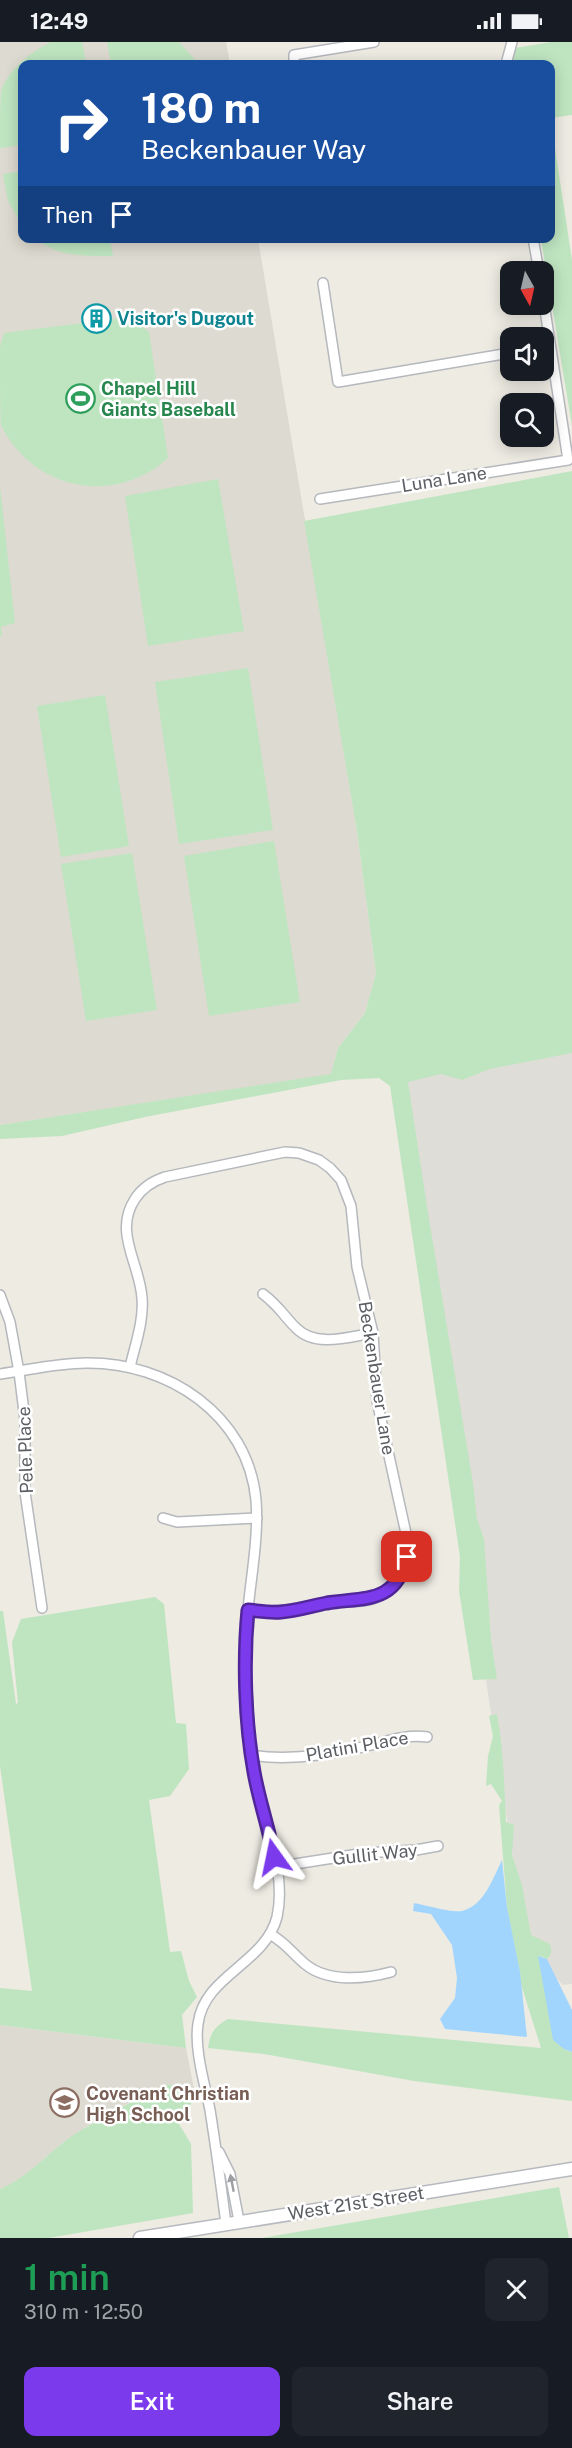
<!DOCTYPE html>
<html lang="en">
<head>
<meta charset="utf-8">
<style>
	body { margin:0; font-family:"Public Sans",sans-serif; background:#20242c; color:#f1f3f6; height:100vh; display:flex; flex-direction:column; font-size:22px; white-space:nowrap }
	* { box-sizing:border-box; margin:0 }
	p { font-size:20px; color:#9ea1a6 }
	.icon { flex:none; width:33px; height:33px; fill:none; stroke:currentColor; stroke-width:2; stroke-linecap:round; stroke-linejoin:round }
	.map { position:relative; height:2196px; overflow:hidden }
	.side { display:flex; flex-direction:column; background:#171b24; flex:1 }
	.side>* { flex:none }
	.banner { position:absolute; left:18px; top:18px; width:537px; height:183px; border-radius:12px; box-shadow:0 3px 15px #0003; background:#1a4fa0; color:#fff; overflow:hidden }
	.needle { width:39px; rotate:172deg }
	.controls { position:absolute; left:500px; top:219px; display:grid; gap:12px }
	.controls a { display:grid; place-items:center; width:54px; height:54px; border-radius:12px; background:#171b24; box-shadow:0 3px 15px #0003; font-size:30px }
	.pin { position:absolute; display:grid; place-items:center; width:51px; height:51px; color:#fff; margin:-26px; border-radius:12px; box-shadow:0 3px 9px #0006 }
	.me { position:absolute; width:66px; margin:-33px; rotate:348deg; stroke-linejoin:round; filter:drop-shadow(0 0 4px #0008) }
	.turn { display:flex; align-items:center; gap:21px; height:126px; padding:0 24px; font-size:27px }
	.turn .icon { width:78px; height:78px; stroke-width:2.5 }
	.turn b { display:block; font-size:42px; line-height:51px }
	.then { display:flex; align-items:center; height:57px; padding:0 24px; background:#0003; gap:12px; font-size:22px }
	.round { display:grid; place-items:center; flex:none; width:63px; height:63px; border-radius:12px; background:#20242c }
	.overview { display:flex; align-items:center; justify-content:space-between; height:102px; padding:0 24px }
	h1 { font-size:36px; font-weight:600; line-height:45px; color:#1e9e55 }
	.cta { display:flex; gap:12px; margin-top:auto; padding:12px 24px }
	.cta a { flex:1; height:69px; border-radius:12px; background:#7c3aed; color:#fff; font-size:24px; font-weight:600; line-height:69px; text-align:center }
	.cta a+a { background:#20242c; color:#f1f3f6 }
	.status { display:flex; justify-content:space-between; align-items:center; height:42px; padding:0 30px; background:#171b24; direction:ltr }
	.status svg { height:16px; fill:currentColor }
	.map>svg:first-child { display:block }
</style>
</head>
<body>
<div class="status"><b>12:49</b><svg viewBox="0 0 49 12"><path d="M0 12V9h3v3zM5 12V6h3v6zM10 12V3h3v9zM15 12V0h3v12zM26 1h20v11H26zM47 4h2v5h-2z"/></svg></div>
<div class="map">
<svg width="572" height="2196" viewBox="0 0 572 2196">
	<rect width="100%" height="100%" fill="#edebe2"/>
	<path fill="#dfddd7" d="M572 997V1942L563 1943 556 1936 547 1917 525 1898 394 1025Z"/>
	<g fill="#dddad1">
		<path d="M0 0H226L230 22H22V196L258 197 357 789 376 931 365 971 338 1006 331 1033 0 1083Z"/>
		<path d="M0 1983 186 2006 195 2052 183 2043H164L99 2076 60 2103 17 2140 0 2147Z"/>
	</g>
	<g fill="#bfe5c0">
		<path d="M51 0H82L86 22H22V103L0 106C0 91 0 63 1 49 9 27 31 10 51 0Z"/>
		<path d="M107 0H179L199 22H111Z"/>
		<path d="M551 0H572V73L551 76 550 22H513L515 6Z"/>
		<path d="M551 80 572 218V384L541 197 550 196Z"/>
		<path d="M22 129V183L8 159 3 132Z"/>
		<path d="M37 197H110L113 214C87 214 57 215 37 197Z"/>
		<path d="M130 275 149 290 168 416C115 464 33 449 1 383 0 376 0 315 0 305 1 300 3 296 4 291Z"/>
		<path d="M572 429V1011L490 1027 462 1038 441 1032 408 1040 428 1171 473 1441 477 1477 484 1497 491 1597 497 1637 473 1638 459 1549 460 1515 390 1044 379 1036 341 1038 145 1075 62 1094 0 1097V1083L331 1032 338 1006 365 971 376 931 357 789 304 479Z"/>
		<path d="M218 437 244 589 148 604 125 454Z"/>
		<path d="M0 445 15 581 1 585 2 594H0Z"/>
		<path d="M248 626 273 788 179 802 155 640Z"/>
		<path d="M105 653 129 804 61 815 37 664Z"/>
		<path d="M274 799 300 960 209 974 184 814Z"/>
		<path d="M132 811 157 968 86 979 61 822Z"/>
		<path d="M155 1555 164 1562 176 1681 186 1682 189 1727 170 1754 149 1758 170 1910 181 1909 189 1939 197 1955 182 1973 186 2006 0 1983V1946L32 1949 0 1724V1569H3L16 1662 18 1661 12 1600 21 1577Z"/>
		<path d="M497 1672C504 1708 504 1744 506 1780L514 1783 512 1813 522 1843 531 1893 550 1902C552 1909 552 1912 547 1917L539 1914 564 2007 572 2010V2059L414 2039 264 2012 208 2006C210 1991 215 1984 228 1977L541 2006 520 1939 507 1865 499 1763 502 1759 491 1742 486 1744 488 1714 493 1694 489 1674Z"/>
		<path d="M164 2043H183L195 2052 191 2062 176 2077 191 2102 193 2171 49 2196H0V2147C29 2135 48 2110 75 2092 103 2074 134 2059 164 2043Z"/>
		<path d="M559 2145 569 2196H262Z"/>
	</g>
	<g fill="#a2d5fe">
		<path d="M502 1818 507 1865 520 1930 527 1995 445 1987 440 1977 455 1956 457 1936 452 1903 431 1872 413 1869 414 1861C425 1863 452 1871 462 1869 484 1864 493 1836 502 1818Z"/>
		<path d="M538 1914 547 1917 572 1968V2010L564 2007 553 1998Z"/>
	</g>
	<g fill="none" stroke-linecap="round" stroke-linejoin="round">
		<defs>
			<g id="street">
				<path d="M294 22V13L374 0"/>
				<path d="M506 22 512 0"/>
				<path d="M533 196 539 230"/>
				<path d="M323 241 338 340 510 311"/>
				<path d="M320 457 568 418 543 255"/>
				<path d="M263 1252C279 1264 283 1273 296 1286 316 1306 348 1295 373 1291"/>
				<path d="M0 1253 10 1280 19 1330 25 1378V1450L42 1566"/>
				<path d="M130 1325C135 1303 144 1279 142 1256 140 1222 113 1190 135 1157 142 1146 153 1139 165 1135L285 1110 299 1111 319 1118 330 1126 341 1138 351 1164 357 1225 373 1291 377 1359 407 1496C411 1523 396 1551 369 1558 355 1561 340 1559 327 1561 296 1566 280 1571 248 1568"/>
				<path d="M0 1332C29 1328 58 1321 86 1321 168 1320 248 1373 256 1458 259 1498 250 1539 247 1578 244 1614 247 1651 249 1687 250 1709 253 1731 259 1752 268 1790 286 1835 277 1875 265 1922 204 1933 198 1982 194 2007 205 2043 210 2068 216 2106 221 2143 226 2182"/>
				<path d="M163 1476 177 1480 257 1476"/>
				<path d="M251 1713C287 1719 328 1713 363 1705 386 1700 404 1692 427 1695"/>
				<path d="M276 1825 365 1811 416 1808 438 1804"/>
				<path d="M270 1892C287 1902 291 1910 305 1922 328 1941 365 1937 391 1930"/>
				<path d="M219 2110 230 2132 239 2179"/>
			</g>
			<path id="secondary" d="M140 2196 572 2127"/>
		</defs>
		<use href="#street" stroke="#b5b8bd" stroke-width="12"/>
		<use href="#secondary" stroke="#b6b9bf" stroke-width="15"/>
		<use href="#street" stroke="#fff" stroke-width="9"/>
		<use href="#secondary" stroke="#fff" stroke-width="12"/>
	</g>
	<defs><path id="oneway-solid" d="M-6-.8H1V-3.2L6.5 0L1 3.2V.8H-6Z" transform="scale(1.5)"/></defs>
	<use fill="#9d9ea1" href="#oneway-solid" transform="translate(232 2141) rotate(-101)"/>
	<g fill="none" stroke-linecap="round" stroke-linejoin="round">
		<defs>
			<path id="route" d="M274 1815C269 1786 259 1759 254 1730 245 1680 243 1619 248 1568 259 1569 270 1571 281 1570 296 1569 311 1564 327 1561 365 1555 396 1562 407 1515"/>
		</defs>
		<use href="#route" stroke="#51269a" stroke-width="15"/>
		<use href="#route" stroke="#7c3aed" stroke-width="10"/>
	</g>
	<defs>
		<symbol id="building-ring" viewBox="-11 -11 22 22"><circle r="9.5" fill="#fff" stroke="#0f9aa8" stroke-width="1.5"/><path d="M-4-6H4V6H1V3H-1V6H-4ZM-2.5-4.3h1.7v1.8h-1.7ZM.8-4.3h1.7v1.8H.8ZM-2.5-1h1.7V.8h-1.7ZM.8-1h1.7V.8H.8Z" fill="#0f9aa8"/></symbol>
		<symbol id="stadium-ring" viewBox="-11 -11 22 22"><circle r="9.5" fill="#fff" stroke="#2e9e5b" stroke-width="1.5"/><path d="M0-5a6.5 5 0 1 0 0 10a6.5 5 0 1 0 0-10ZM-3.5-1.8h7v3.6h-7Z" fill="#2e9e5b"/></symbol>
		<symbol id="school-ring" viewBox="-11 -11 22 22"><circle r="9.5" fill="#fff" stroke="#8d6e63" stroke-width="1.5"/><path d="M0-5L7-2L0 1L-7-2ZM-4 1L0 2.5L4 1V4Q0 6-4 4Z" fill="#8d6e63"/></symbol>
	</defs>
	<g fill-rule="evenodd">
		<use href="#building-ring" x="80" y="260" width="33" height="33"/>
		<use href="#stadium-ring" x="64" y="340" width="33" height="33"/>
		<use href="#school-ring" x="48" y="2044" width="33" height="33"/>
	</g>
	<g text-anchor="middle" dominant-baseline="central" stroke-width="5" stroke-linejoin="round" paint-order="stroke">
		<g font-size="18" font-weight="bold" fill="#0d838f" stroke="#fff" text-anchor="start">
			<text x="117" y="276">Visitor's Dugout</text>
		</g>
		<g font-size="18" font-weight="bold" fill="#27864d" stroke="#fff" text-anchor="start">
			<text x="101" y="346">Chapel Hill<tspan x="101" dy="21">Giants Baseball</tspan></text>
		</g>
		<g font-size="18" fill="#5b5e63" stroke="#fff">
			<text transform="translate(444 437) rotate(-9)">Luna Lane</text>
			<text transform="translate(377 1336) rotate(81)">Beckenbauer Lane</text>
			<text transform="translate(25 1408) rotate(-92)">Pele Place</text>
			<text transform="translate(357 1704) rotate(-10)">Platini Place</text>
			<text transform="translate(375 1812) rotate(-6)">Gullit Way</text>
			<text transform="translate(356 2161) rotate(-9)">West 21st Street</text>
		</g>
		<g font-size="18" font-weight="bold" fill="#785e54" stroke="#fff" text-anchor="start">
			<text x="86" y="2051">Covenant Christian<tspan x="86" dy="21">High School</tspan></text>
		</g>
	</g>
</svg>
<div class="controls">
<a><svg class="needle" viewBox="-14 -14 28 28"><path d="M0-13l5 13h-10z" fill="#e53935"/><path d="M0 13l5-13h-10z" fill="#9ea1a6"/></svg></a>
<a><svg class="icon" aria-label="sound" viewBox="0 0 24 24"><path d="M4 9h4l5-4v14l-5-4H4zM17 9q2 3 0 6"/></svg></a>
<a><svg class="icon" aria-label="search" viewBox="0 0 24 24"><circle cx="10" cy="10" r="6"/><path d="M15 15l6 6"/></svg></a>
</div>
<div class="pin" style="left:407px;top:1515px;background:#d93025"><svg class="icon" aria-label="arrive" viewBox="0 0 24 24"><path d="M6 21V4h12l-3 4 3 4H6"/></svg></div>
<svg class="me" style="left:274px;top:1815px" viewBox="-20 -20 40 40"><path d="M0-17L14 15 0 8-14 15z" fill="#7c3aed" stroke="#fff" stroke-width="4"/></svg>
<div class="banner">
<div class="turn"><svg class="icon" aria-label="right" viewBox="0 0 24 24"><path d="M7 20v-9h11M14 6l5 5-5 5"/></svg><div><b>180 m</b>Beckenbauer Way</div></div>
<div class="then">Then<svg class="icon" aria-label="arrive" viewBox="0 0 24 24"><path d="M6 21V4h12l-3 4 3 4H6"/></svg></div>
</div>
</div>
<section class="side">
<div class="overview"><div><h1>1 min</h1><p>310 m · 12:50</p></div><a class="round"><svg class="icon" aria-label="close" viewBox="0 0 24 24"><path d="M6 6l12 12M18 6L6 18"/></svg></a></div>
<div class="cta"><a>Exit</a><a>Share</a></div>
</section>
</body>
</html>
